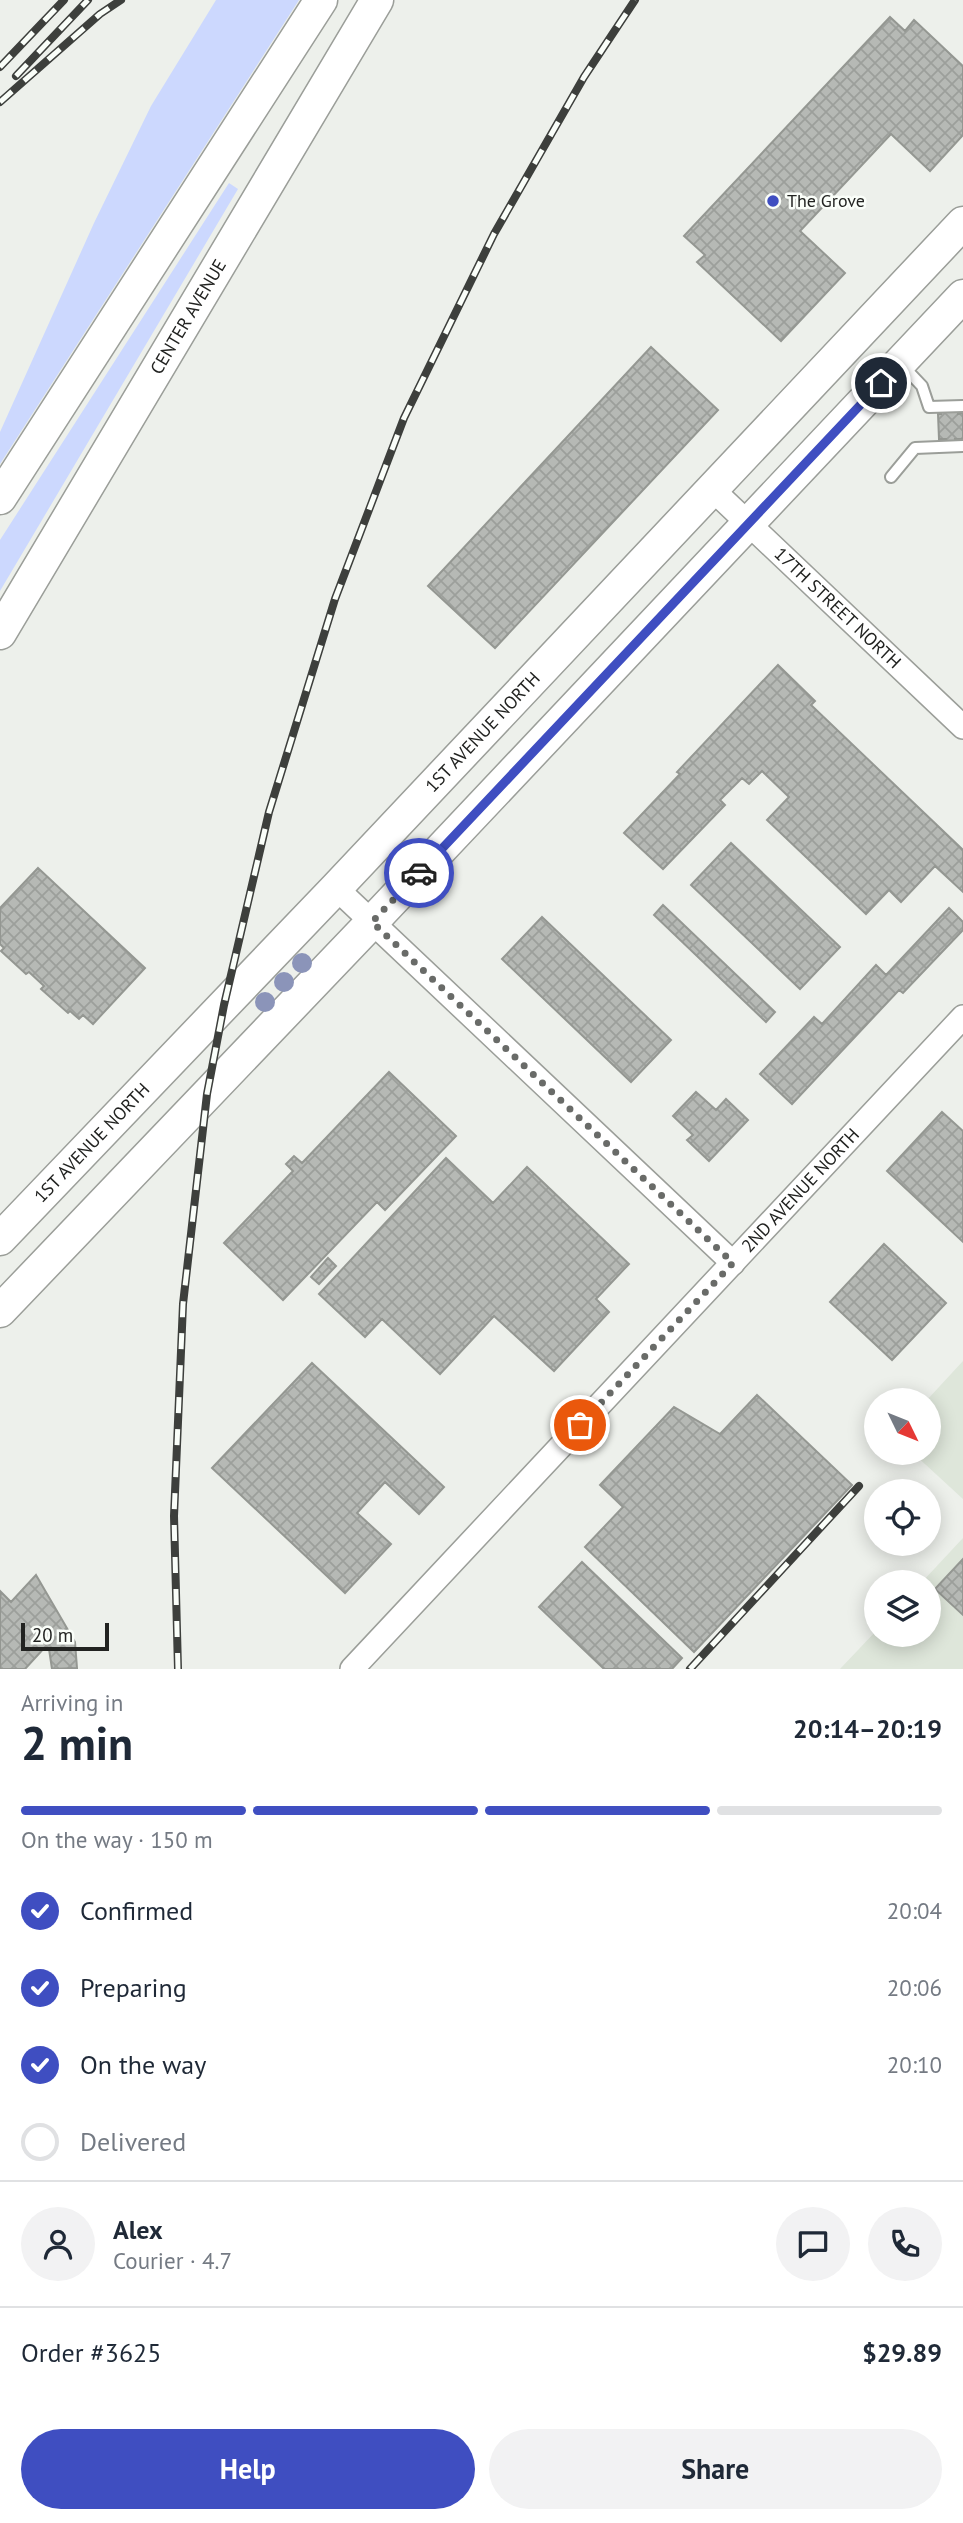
<!DOCTYPE html>
<meta charset="utf-8">
<style>
body{margin:0;font-family:"PT Sans",sans-serif;background:#f2f2f3;color:#1f2937;height:100vh;display:flex;flex-direction:column;font-size:26px;white-space:nowrap}
*{box-sizing:border-box;margin:0}
p{font-size:23px;color:#747a83}
.icon{flex:none;width:38px;height:38px;fill:none;stroke:currentColor;stroke-width:2;stroke-linecap:round;stroke-linejoin:round}
.map{position:relative;height:1669px;overflow:hidden}
.drawer{display:flex;flex-direction:column;background:#fff;flex:1}
.drawer>*{flex:none}
.needle{width:46px;rotate:133deg}
.buttons{position:absolute;left:864px;top:1388px;display:grid;gap:14px}
.buttons a{display:grid;place-items:center;width:77px;height:77px;border-radius:50%;background:#fff;box-shadow:0 4px 18px #0003;font-size:35px}
.scale{position:absolute;left:21px;bottom:18px;width:88px;box-sizing:border-box;padding-left:7px;border:4px solid #222321;border-top:0;font-size:19px;line-height:24px;white-space:nowrap;color:#222321;-webkit-text-stroke:5px #fafef9;paint-order:stroke}
.pin{position:absolute;display:grid;place-items:center;width:60px;height:60px;color:#fff;margin:-30px;border:4px solid #fff;border-radius:50%;box-shadow:0 2px 7px #0007}
.courier{position:absolute;display:grid;place-items:center;width:70px;height:70px;margin:-35px;border:5px solid #3f4ec1;border-radius:50%;background:#fff;color:#222;box-shadow:0 2px 9px #0007}
.overview em{font-style:normal;font-weight:700}
.overview div{display:flex;flex-direction:column-reverse}
.overview{display:flex;align-items:center;justify-content:space-between;height:119px;padding:0 21px}
h1{font-size:46px;font-weight:700;line-height:52px}
.bar{display:grid;grid-template-columns:repeat(4,1fr);gap:10px 7px;align-content:center;height:84px;padding:0 21px}
.bar i{height:9px;border-radius:5px;background:#e0e1e3}
.bar .selected{background:#3f4ec1}
.bar p{grid-column:span 4}
.line{display:flex;align-items:center;gap:18px;padding:0 21px;border-top:2px solid #e0e1e3}
.line div{flex:1}
.round{display:grid;place-items:center;flex:none;width:74px;height:74px;border-radius:37px;background:#f2f2f3}
ol{padding:0 21px;list-style:none}
li{display:flex;align-items:center;gap:21px;height:77px}
li p{margin-inline-start:auto}
li .icon{padding:7px;border-radius:50%;background:#3f4ec1;color:#fff;stroke-width:4}
li:last-child{color:#747a83}
li i{width:38px;height:38px;border:4px solid #e0e1e3;border-radius:50%}
.button{display:flex;gap:14px;margin-top:auto;padding:14px 21px}
.button a{flex:1;height:80px;border-radius:42px;background:#3f4ec1;color:#fff;font-size:28px;font-weight:700;line-height:80px;text-align:center}
.button a+a{background:#f2f2f3;color:#1f2937}
.map>svg:first-child{display:block}
</style>
<div class="map">
<svg width="963" height="1669" viewBox="0 0 963 1669">
<defs>
<pattern id="building-cross-hatch" width="8" height="8" patternUnits="userSpaceOnUse" patternTransform="scale(1.75)"><rect width="8" height="8" fill="#b6b9b5"/><path d="M0 0l8 8M0 8l8-8" fill="none" stroke="#9c9f9b"/></pattern>
</defs>
<rect width="100%" height="100%" fill="#edf0eb"/>
<!-- built -->
<path fill="#dee6da" d="M963,1361V1499L913,1453L929,1452V1400H927Z
M963,1538V1669H840L877,1630V1634H929V1582H922Z"/>
<!-- grass -->
<path fill="#ccd8fe" d="M216,0H299L0,464V432L94,223L151,106Z
M229,183L238,189L0,591V540Z"/>
<!-- building -->
<path fill="url(#building-cross-hatch)" stroke="#949792" stroke-width="2" d="M890,17L905,31L914,20L963,66V135L930,171L891,134L800,231L845,273L781,341L697,262L705,255L684,236Z
M651,347L718,410L495,648L428,586Z
M958,408V414L963,413V439H955L956,447L947,448L946,439H939L938,414H941V409Z
M778,665L815,701L811,705L963,850V892L935,866L901,902L889,890L866,914L767,820L789,797L762,771L749,784L742,778L720,800L725,805L663,869L624,833L680,774L677,772Z
M731,843L840,947L800,989L691,885Z
M38,868L145,968L93,1024L83,1015L79,1019L70,1011L68,1013L41,989L44,986L29,972L26,974L1,951L4,948L0,944V908Z
M663,905L775,1012L766,1022L654,915Z
M949,908L963,922V930L903,993L899,990L792,1104L760,1074L814,1017L822,1024L876,965L886,975Z
M542,917L671,1040L631,1082L502,959Z
M389,1072L456,1136L385,1210L377,1202L283,1300L224,1243L293,1171L286,1164L294,1156L302,1163Z
M696,1092L716,1110L726,1099L748,1120L709,1161L687,1140L693,1135L673,1116Z
M942,1112L963,1131V1242L887,1171Z
M446,1158L493,1203L527,1167L629,1264L596,1299L609,1312L554,1371L494,1316L440,1374L382,1319L365,1337L319,1294Z
M884,1244L946,1303L892,1360L830,1302Z
M328,1258L336,1266L319,1284L311,1277Z
M312,1363L444,1487L419,1514L385,1482L357,1513L391,1544L345,1593L212,1468Z
M757,1395L852,1485L694,1652L585,1547L623,1507L600,1485L674,1407L720,1434Z
M963,1559V1615L935,1589Z
M582,1562L682,1658L672,1669H604L539,1607Z
M36,1575L75,1642L77,1668L52,1669L49,1649L46,1646L25,1669H0V1591L11,1602Z"/>
<g fill="none" stroke-linecap="round" stroke-linejoin="round">
<defs>
<path id="lane" d="M903,366L922,386L929,407L963,406
M891,477L915,448L963,446"/>
<g id="street">
<path id="s1" d="M712,489L963,727"/>
<path d="M336,888L733,1263"/>
<path id="s2" d="M352,1669L963,1017"/>
</g>
<g id="secondary">
<path d="M0,498L321,0"/>
<path id="s3" d="M0,633L377,0"/>
<path id="s4" d="M0,1239L336,888L963,223"/>
<path d="M0,1311L372,922L963,296"/>
</g>
</defs>
<!-- lane casing -->
<use href="#lane" stroke="#9b9e99" stroke-width="14"/>
<!-- street casing -->
<use href="#street" stroke="#9b9e99" stroke-width="26"/>
<!-- secondary casing -->
<use href="#secondary" stroke="#9b9e99" stroke-width="35"/>
<!-- lane -->
<use href="#lane" stroke="#fff" stroke-width="10"/>
<!-- street -->
<use href="#street" stroke="#fff" stroke-width="23"/>
<!-- secondary -->
<use href="#secondary" stroke="#fff" stroke-width="32"/>
<defs>
<path id="rail" d="M0,67L64,0
M16,76L88,0
M0,102L100,14L121,0
M178,1669L174,1516L183,1304L207,1094L224,1005L269,812L335,599L404,418L494,234L584,77L635,0
M690,1669L859,1486"/>
</defs>
<!-- rail casing -->
<use href="#rail" stroke="#3d3f3c" stroke-width="8"/>
<!-- rail -->
<use href="#rail" stroke="#fafef9" stroke-width="5" stroke-dasharray="16" stroke-linecap="butt"/>
</g>
<!-- trees -->
<g fill="#8b94b9">
<circle cx="302" cy="963" r="10"/>
<circle cx="284" cy="982" r="10"/>
<circle cx="265" cy="1002" r="10"/>
</g>
<g fill="none" stroke-linecap="round" stroke-linejoin="round">
<!-- done -->
<path stroke="#696b68" stroke-width="7" stroke-dasharray="0 12.6" d="M419,873L372,922L733,1263L580,1425"/>
<!-- route -->
<path stroke="#3f4ec1" stroke-width="9" d="M419,873L881,383"/>
</g>
<!-- markers -->
<circle fill="#3f4ec1" stroke="#fafef9" stroke-width="2.5" cx="773" cy="201" r="7"/>
<g text-anchor="middle" stroke-width="5" stroke-linejoin="round" paint-order="stroke">
<!-- poi labels -->
<g font-size="18" fill="#222321" stroke="#fafef9" text-anchor="start">
<text x="787" y="207">The Grove</text>
</g>
<!-- street labels -->
<g font-size="18" fill="#222321" stroke="#fafef9">
<text dy="6" stroke="none"><textPath href="#s3" startOffset="368">CENTER AVENUE</textPath></text>
<text dy="6" stroke="none"><textPath href="#s1" startOffset="173">17TH STREET NORTH</textPath></text>
<text dy="6" stroke="none"><textPath href="#s4" startOffset="700">1ST AVENUE NORTH</textPath></text>
<text dy="6" stroke="none"><textPath href="#s4" startOffset="133">1ST AVENUE NORTH</textPath></text>
<text dy="6" stroke="none"><textPath href="#s2" startOffset="656">2ND AVENUE NORTH</textPath></text>
</g>
</g>
</svg>
<div class="buttons">
<a><svg class="needle" viewBox="-14 -14 28 28"><path d="M0-13l5 13h-10z" fill="#e53935"/><path d="M0 13l5-13h-10z" fill="#747a83"/></svg></a>
<a><svg class="icon" aria-label="locate" viewBox="0 0 24 24"><circle cx="12" cy="12" r="6"/><path d="M12 2v4M12 18v4M2 12h4M18 12h4"/></svg></a>
<a><svg class="icon" aria-label="layers" viewBox="0 0 24 24"><path d="M12 4l9 5-9 5-9-5zM3 14l9 5 9-5"/></svg></a>
</div>
<div class="scale">20 m</div>
<div class="pin" style="left:580px;top:1425px;background:#ea580c"><svg class="icon" aria-label="bag" viewBox="0 0 24 24"><path d="M5 8h14l-1 12H6zM9 8a3 3 0 0 1 6 0"/></svg></div>
<div class="pin" style="left:881px;top:383px;background:#1f2937"><svg class="icon" aria-label="home" viewBox="0 0 24 24"><path d="M3 11l9-7 9 7M6 9v11h12V9"/></svg></div>
<div class="courier" style="left:419px;top:873px"><svg class="icon" aria-label="car" viewBox="0 0 24 24"><path d="M5 17H2v-5l4-1 3-4h7l3 4 3 1v5h-3M9 17h6M6 11h13"/><circle cx="7" cy="17" r="2"/><circle cx="17" cy="17" r="2"/></svg></div>
</div>
<section class="drawer">
<div class="overview"><div><h1>2 min</h1><p>Arriving in</p></div><em>20:14–20:19</em></div>
<div class="bar"><i class="selected"></i><i class="selected"></i><i class="selected"></i><i></i><p>On the way · 150 m</p></div>
<ol>
<li><svg class="icon" aria-label="check" viewBox="0 0 24 24"><path d="M5 12l5 5 9-10"/></svg>Confirmed<p>20:04</p></li>
<li><svg class="icon" aria-label="check" viewBox="0 0 24 24"><path d="M5 12l5 5 9-10"/></svg>Preparing<p>20:06</p></li>
<li><svg class="icon" aria-label="check" viewBox="0 0 24 24"><path d="M5 12l5 5 9-10"/></svg>On the way<p>20:10</p></li>
<li><i></i>Delivered</li>
</ol>
<div class="line" style="height:126px"><a class="round"><svg class="icon" aria-label="person" viewBox="0 0 24 24"><circle cx="12" cy="8" r="4"/><path d="M4 21q1-7 8-7t8 7"/></svg></a><div><b>Alex</b><p>Courier · 4.7</p></div><a class="round"><svg class="icon" aria-label="chat" viewBox="0 0 24 24"><path d="M4 5h16v11H9l-5 4z"/></svg></a><a class="round"><svg class="icon" aria-label="phone" viewBox="0 0 24 24"><path d="M5 4h4l2 5-3 2q2 4 5 5l2-3 5 2v4C11 20 4 13 5 4z"/></svg></a></div>
<div class="line" style="height:91px"><div>Order #3625</div><b>$29.89</b></div>
<div class="button"><a>Help</a><a>Share</a></div>
</section>
